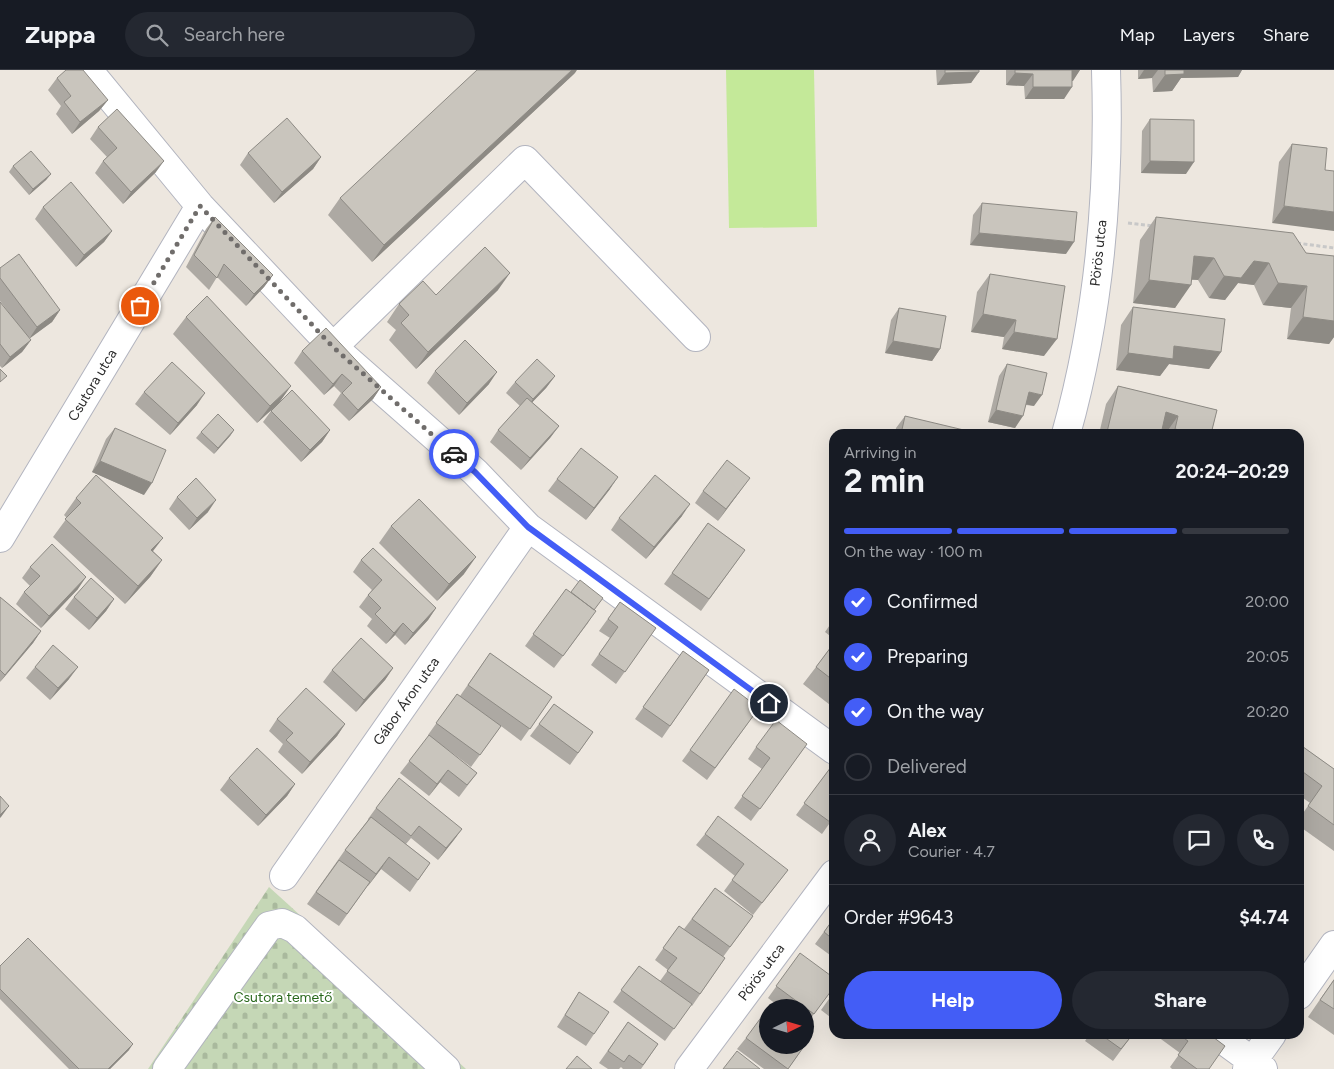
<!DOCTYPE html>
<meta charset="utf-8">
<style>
body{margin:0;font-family:Figtree,sans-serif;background:#242831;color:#f1f3f6;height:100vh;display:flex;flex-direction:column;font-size:19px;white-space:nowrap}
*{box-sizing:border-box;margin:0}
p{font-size:16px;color:#9ea1a6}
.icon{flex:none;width:28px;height:28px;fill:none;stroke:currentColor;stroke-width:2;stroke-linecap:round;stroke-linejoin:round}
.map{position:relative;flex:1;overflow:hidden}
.drawer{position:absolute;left:829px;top:359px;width:475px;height:610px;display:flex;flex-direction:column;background:#171b24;border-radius:15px;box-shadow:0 5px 20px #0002}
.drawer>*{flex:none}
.needle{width:32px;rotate:85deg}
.buttons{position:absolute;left:759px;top:929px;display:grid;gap:10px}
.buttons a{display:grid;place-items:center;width:55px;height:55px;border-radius:50%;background:#171b24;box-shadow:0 5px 20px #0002;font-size:25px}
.pin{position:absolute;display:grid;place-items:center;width:42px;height:42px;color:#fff;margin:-21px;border:2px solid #fff;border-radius:50%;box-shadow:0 1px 5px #0007}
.courier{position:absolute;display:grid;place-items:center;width:50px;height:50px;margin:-25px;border:4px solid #435df6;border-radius:50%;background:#fff;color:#222;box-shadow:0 1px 6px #0007}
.summary em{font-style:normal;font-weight:700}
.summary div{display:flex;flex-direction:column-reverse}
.summary{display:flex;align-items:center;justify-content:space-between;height:85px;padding:0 15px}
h1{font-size:32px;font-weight:700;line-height:38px}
.bar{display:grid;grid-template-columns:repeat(4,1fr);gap:8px 5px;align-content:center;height:60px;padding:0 15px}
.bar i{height:6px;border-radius:4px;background:#363941}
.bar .on{background:#435df6}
.bar p{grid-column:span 4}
.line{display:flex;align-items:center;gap:12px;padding:0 15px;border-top:1px solid #363941}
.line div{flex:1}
.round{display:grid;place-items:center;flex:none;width:52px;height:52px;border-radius:26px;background:#242831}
ol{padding:0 15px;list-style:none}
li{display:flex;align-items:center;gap:15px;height:55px}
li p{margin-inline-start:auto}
li .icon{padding:5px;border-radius:50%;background:#435df6;color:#fff;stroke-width:4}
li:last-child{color:#9ea1a6}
li i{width:28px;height:28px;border:2px solid #363941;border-radius:50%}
.primary-button{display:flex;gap:10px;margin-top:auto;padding:10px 15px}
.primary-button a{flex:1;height:58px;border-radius:30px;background:#435df6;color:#fff;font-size:20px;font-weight:700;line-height:58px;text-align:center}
.primary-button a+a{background:#242831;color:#f1f3f6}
header{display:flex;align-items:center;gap:30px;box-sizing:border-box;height:70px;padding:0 25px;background:#171b24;border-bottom:1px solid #363941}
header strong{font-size:24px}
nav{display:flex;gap:28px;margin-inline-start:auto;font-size:18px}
.search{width:350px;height:45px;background:#242831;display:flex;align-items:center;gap:12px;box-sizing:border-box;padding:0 18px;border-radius:28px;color:#9ea1a6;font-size:19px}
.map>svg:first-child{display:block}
</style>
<header>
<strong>Zuppa</strong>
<div class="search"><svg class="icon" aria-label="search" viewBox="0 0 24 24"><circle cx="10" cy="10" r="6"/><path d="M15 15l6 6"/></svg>Search here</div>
<nav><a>Map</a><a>Layers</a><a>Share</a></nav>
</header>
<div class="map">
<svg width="1334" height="999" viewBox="0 0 1334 999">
<defs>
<pattern id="cemetery-stones" width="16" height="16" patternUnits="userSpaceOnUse" patternTransform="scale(1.25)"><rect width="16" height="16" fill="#c5d7b6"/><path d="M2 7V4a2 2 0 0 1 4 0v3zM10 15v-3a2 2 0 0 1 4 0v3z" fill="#a9b99d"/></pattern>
</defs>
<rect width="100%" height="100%" fill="#ede7df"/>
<!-- cemetery -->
<path fill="url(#cemetery-stones)" d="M269,817L290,836L466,999H148Z"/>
<!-- pitch -->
<path fill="#c4e999" d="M726,0H814L817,157L729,158Z"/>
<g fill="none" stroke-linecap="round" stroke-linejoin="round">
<defs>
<path id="minor" d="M88,0L200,136L333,277L475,402L528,457L834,680
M333,277L525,90L696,267
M1066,364C1099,246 1110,122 1106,0
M0,468L200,136
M284,806L528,457
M1299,925L1334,875
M1215,964L1263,999
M167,999L269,856L282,853L295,859L446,999
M689,999L834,804
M1247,999L1272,964"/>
</defs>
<!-- minor casing -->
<use href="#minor" stroke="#b2b4bf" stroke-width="30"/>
<!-- path -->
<path stroke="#c8c8c8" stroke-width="3" stroke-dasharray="4 2.5" stroke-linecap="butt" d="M1128,153L1154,156
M1297,173L1334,178"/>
<!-- minor -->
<use href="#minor" stroke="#fff" stroke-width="28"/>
</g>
<!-- wall -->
<path fill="#ada9a3" d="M936,0H979L971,13L937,15Z
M1006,0H1080L1072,11L1064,29H1025L1024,16L1006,15Z
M1138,0H1242L1238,7L1181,8L1172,21L1153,22L1152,8L1138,9Z
M575,3L372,192L328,145L340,128Z
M57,8L108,30L99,41L72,64L56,44L61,36L48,20Z
M1150,49L1186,104L1141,103L1142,61Z
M98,57L156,102L123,134L95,103L103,91L107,87L90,69Z
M1292,74L1327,78L1272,153L1279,92Z
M248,83L321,87L313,99L274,133L240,95Z
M13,96L51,104L46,110L29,125L9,102Z
M982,133L1066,184L970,175L973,145Z
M43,137L112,161L104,172L76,197L35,149Z
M215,147L273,205L264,217L246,236L217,207L209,220L186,197L206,159Z
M1156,147L1306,183L1334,186V267L1329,274L1287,269L1291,238L1263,235L1254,215L1238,213L1225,230L1209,228L1198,210H1192L1175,238L1133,233L1140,170Z
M0,198L60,240L52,252L29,268L31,270L22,282L2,298L0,296V232L13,248L0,231Z
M990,204L1044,286L1002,279L1004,267L971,262L977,222Z
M498,220L416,299L389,270L396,260L387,252L399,234L436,225Z
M1133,237L1221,282L1209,299L1169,294L1160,306L1116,300L1121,255Z
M899,238L940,279L932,291L885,283L891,250Z
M186,247L279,333L330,360L322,372L301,392L263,352L271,341L278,334L257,353L173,264Z
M302,281L381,317L373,329L349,351L333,335L341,323L334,316L324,325L294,293Z
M1007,294L1034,336L1026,335L1015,358L988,352L999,306Z
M435,301L489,314L459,345L427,313Z
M555,306L546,318L532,332L559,356L550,368L521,400L490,372L498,360L520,336L506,323L515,312Z
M1118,316L1217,340L1211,364H1166V363L1161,362V364H1099L1106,334Z
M144,322L197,335L170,365L135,334Z
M905,346L967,364H895L896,358Z
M115,358L144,425L92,402L106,369Z
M234,360L230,366L214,384L196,368L201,362Z
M557,409L610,419L586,450L548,421Z
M741,420L718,451L695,433L703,421Z
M177,427L208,442L189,460L169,439Z
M76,428L153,481L162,490L150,507L125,534L53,467L67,448L64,445Z
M682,446L646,489L611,460L619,448Z
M708,453L745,480L701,541L664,514Z
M391,456L464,504L437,531L379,473Z
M361,490L436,538L428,550L405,575L395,565L386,574L367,556L372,549L359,537L368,525L372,520L353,502Z
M30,497L78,519L41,558L16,534L24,522L30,516L22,508Z
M566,519L595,540L588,553L554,598L525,576Z
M0,527L41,561L33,573L0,612Z
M74,527L114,529L106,541L89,560L65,539Z
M620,532L656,558L616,614L591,595L610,568L599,561Z
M834,549V569L825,562Z
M834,573V638L803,614L816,597Z
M683,581L709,600L662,668L635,649Z
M490,583L552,627L521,671L501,656L471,697L443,676L477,703L459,727L440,712L429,726L400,703L429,666L428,665L457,624L460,626Z
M35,597L69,609L50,630L26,608Z
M393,598L385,610L356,642L323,612L332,600Z
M554,634L593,662L570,695L530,666Z
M759,638L707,710L682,691L690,680Z
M277,649L345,654L337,666L302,704L278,682L283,674L269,661Z
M807,674L751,751L734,738L762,699L748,689L756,677Z
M1299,674L1334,699V781L1299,756V749L1310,733L1299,725Z
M834,693V747L822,764L796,745Z
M229,708L295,714L287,726L258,756L220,720Z
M376,738L462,759L438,790L411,768L406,774L430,793L410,822L381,799L368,816V815L339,856L307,834L345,780L368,750V749Z
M705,764L788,800L753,845L724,821L735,806L696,775Z
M715,818L753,846L723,887L725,888L692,936L691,935L665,971L613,932L639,896L660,911L668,900L655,890L679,856L684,859Z
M834,848V888L815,874Z
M800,883L834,917L805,956V938H781L768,928Z
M0,896L129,980L110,999H69L0,929Z
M1334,909V965L1308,947Z
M579,922L594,964L586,976L557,957Z
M834,922V950L821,940Z
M628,952L658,974L641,999H623L621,997L619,999H608L599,993Z
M1090,964H1133L1113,991L1085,971Z
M1154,964H1209V999H1172L1170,997L1180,983Z
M812,965L788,999H764L737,979L746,968Z"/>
<!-- shaded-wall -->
<path fill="#8d8a84" d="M572,0H577L575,3L372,192L384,175Z
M1071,0H1080L1073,11H1064Z
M1144,0H1158L1152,8L1138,9Z
M1177,0H1242L1238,7L1181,8L1172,21L1153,22L1165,5Z
M979,2L971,13L937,15L945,3Z
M1015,3L1033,4L1024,16L1006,15Z
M1033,17H1072L1064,29H1025Z
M108,30L99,41L72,64L80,52Z
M321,87L313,99L274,133L282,122Z
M164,91L156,102L123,134L131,122Z
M1150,91L1194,92L1186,104L1141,103Z
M51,104L46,110L29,125L33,119Z
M1284,136L1334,142V161L1272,153Z
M112,161L104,172L76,197L84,185Z
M979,163L1074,172L1066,184L970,175Z
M1194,186L1214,188L1198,210L1178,208Z
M1254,191L1269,193L1254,215L1238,213L1225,230L1209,228L1224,206Z
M510,203L498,220L416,299L428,282Z
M273,205L264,217L246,236L254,224Z
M1149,210L1191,215L1175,238L1133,233Z
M1278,213L1307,216L1291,238L1263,235Z
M60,240L52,252L29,269L37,257Z
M983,244L1016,250L1004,267L971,262Z
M1303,247L1334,251V267L1329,274L1287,269Z
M1014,262L1057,269L1044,286L1002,279Z
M31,270L22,282L2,298L10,287Z
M893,271L940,279L932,291L885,283Z
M1174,276L1221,282L1209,299L1169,294L1160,306L1116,300L1128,283Z
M497,302L489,314L459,345L467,333Z
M342,304L334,316L324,325L333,314Z
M555,306L546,318L524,341L533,329Z
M291,316L279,333L257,353L270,336Z
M381,317L373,329L349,351L358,340Z
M1029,322L1042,325L1034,336L1020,333Z
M205,323L197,335L170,365L178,353Z
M996,340L1023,346L1015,358L988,352Z
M1166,342L1178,346L1166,363L1153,360Z
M559,356L550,368L521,400L530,388Z
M1175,359L1196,364H1172Z
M234,360L230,366L214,384L218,378Z
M330,360L322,372L301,392L310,380Z
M100,391L152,413L144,425L92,402Z
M618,407L610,419L586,450L594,438Z
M750,408L741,420L718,451L726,439Z
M216,430L208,442L189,460L197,448Z
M690,434L682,446L646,489L654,477Z
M163,468L150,485L151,480Z
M476,487L464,504L437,531L449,514Z
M162,490L150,507L125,534L138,516Z
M86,507L78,519L41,558L49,546Z
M114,529L106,541L89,560L97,548Z
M436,538L428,550L405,575L413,563Z
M403,553L395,565L386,574L394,563Z
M41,561L33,573L0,612L5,605Z
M78,597L69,609L50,630L58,618Z
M393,598L385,610L356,642L364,630Z
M345,654L337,666L302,704L310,692Z
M448,700L440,712L429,726L437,714Z
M295,714L287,726L258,756L266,745Z
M9,736L1,747L0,748V745Z
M462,759L454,770L438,790L446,778Z
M389,787L381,799L368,816L376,804Z
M133,974L129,980L110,999H108Z"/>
<!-- building -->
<path fill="#c9c5bd" stroke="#8d8a84" d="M66,0H83L108,30L80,52L64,32L71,26L57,8Z
M477,0H572L384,175L340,128Z
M945,0H979V2L945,3Z
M1015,0H1072V17H1033V4L1015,3Z
M1165,0H1184V4L1165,5Z
M117,39L164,91L131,122L103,91L117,78L98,57Z
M287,48L321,87L282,122L248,83Z
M1150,49L1194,50V92L1150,91Z
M1292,74L1327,78L1325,100L1334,101V142L1284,136Z
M31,81L51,104L33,119L13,96Z
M71,112L112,161L84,185L43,137Z
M982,133L1077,142L1074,172L979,163Z
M215,147L273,205L254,224L224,194L217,208L194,185Z
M1156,147L1293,163L1306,183L1334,186V251L1303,247L1307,216L1278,213L1269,193L1254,191L1241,208L1224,206L1214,188L1194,186L1191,215L1149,210Z
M485,177L510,203L428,282L401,253L409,245L399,234L423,211L436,225Z
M19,184L60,240L37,257L0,208V198Z
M990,204L1065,216L1057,269L1014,262L1016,250L983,244Z
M207,226L291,316L270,336L186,247Z
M0,232L31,270L10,287L0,274Z
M1133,237L1225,249L1221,282L1174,276L1173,289L1128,283Z
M899,238L946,246L940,279L893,271Z
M326,258L381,317L358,340L342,323L352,313L342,304L333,314L302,281Z
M465,270L497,302L467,333L435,301Z
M537,289L555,306L533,329L515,312Z
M172,292L205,323L178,353L144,322Z
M1007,294L1047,303L1042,325L1029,322L1023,346L996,340Z
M0,299L7,306L0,312Z
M1118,316L1217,340L1211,364H1196L1175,359L1178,346L1166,342L1161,364H1113L1107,362Z
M292,320L330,360L310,380L271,341Z
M527,328L559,356L530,388L498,360Z
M218,344L234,360L218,378L201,362Z
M905,346L968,361L967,364H901Z
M115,358L166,380L152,413L100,391Z
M581,378L618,407L594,438L557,409Z
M727,390L750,408L726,439L703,421Z
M96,405L163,468L151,480L162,490L138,516L65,449L81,433L76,428Z
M655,405L690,434L654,477L619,448Z
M196,408L216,430L197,448L177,427Z
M419,429L476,487L449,514L391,456Z
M708,453L745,480L709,529L672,503Z
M52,474L86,507L49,546L24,522L40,506L30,497Z
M373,478L436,538L413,563L403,553L394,563L375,544L381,538L368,525L382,510L361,490Z
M91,508L114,529L97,548L74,527Z
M580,510L603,528L594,540L571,522Z
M566,519L596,541L563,586L533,564Z
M0,527L41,561L5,605L0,600Z
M620,532L656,558L625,602L599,584L618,557L608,549Z
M361,568L393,598L364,630L332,600Z
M834,573V611L816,597Z
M53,575L78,597L58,618L35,597Z
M683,581L709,600L670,656L643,637Z
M490,583L552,627L530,659L468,615Z
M306,618L345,654L310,692L286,670L293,663L277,649Z
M734,619L759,638L715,698L690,680Z
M457,624L501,656L480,685L436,653Z
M554,634L593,662L578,683L539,654Z
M776,650L807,674L760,739L742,726L770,688L756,677Z
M429,665L477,703L467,715L448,700L437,714L409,691Z
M1299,674L1334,699V755L1308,736L1322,716L1299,699Z
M257,678L295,714L266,745L229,708Z
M834,693V747L830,752L804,733Z
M399,708L462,759L446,778L419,756L411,766L376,738Z
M0,726L9,736L0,745Z
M718,746L788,800L762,833L732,810L744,794L705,764Z
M371,747L430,793L418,810L389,787L376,804L345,780Z
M339,790L370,812L347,844L316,822Z
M715,818L753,846L730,877L692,849Z
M834,848V870L824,862Z
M679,856L725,888L700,924L667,901L677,888L663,878Z
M28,868L133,974L108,999H79L0,919V896Z
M800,883L834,908V917L814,944L776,916Z
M639,896L692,934L674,959L621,920Z
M1334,910V939L1320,930Z
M579,922L609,942L594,964L565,945Z
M834,922V932L829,928Z
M770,934L775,938H768Z
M768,938V975H805V959L812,965L788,999L746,968Z
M628,952L658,974L643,995L629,985L624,992L608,981Z
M1100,964H1133L1121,979Z
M1178,964H1209L1225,976L1209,999H1197L1178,985L1188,971Z
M737,981L760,999H723Z
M577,986L592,999H566Z"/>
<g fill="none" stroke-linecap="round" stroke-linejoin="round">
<!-- done -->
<path stroke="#706d6b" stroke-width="5" stroke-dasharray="0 9" d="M140,236L200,136L333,277L454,384"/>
<!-- route -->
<path stroke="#435df6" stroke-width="6" d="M454,384L475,402L528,457L769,633"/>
</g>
<g text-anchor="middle" stroke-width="4" stroke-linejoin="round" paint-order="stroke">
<!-- street labels -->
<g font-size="14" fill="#2c2c2c" stroke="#fff">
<text transform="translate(1098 183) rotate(-84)" y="5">Pörös utca</text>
<text transform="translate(92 315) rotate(-59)" y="5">Csutora utca</text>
<text transform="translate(406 631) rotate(-55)" y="5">Gábor Áron utca</text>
<text transform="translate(761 902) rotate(-53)" y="5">Pörös utca</text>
</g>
<!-- park labels -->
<g font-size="14" fill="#29681c" stroke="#fff">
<text x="283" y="932">Csutora temető</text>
</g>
</g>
</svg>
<div class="buttons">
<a><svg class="needle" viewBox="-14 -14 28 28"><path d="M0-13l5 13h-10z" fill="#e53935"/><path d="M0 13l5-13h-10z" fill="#9ea1a6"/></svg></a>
</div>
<div class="pin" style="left:140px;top:236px;background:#ea580c"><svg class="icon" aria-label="bag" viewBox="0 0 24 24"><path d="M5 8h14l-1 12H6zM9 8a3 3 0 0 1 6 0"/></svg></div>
<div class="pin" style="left:769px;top:633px;background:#1f2937"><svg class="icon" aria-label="home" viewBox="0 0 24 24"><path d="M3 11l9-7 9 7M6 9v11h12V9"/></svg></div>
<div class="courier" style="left:454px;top:384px"><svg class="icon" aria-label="car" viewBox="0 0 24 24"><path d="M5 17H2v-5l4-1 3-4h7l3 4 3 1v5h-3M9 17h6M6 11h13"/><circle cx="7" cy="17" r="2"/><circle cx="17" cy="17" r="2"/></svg></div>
<section class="drawer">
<div class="summary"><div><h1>2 min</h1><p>Arriving in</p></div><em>20:24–20:29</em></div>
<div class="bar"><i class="on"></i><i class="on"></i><i class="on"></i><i></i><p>On the way · 100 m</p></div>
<ol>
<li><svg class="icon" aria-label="check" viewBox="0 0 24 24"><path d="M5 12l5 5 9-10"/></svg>Confirmed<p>20:00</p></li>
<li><svg class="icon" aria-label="check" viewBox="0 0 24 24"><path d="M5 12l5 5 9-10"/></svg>Preparing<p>20:05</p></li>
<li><svg class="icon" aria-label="check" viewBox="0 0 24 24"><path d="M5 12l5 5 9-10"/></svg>On the way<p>20:20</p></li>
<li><i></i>Delivered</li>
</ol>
<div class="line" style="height:90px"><a class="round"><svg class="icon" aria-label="person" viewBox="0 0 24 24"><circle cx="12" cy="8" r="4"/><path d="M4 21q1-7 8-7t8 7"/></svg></a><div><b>Alex</b><p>Courier · 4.7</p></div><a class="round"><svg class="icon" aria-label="chat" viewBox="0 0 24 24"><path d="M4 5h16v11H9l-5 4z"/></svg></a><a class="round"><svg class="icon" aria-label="phone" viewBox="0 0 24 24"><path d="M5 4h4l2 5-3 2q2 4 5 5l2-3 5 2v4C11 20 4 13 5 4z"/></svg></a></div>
<div class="line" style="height:65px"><div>Order #9643</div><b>$4.74</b></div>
<div class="primary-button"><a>Help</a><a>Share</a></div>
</section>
</div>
